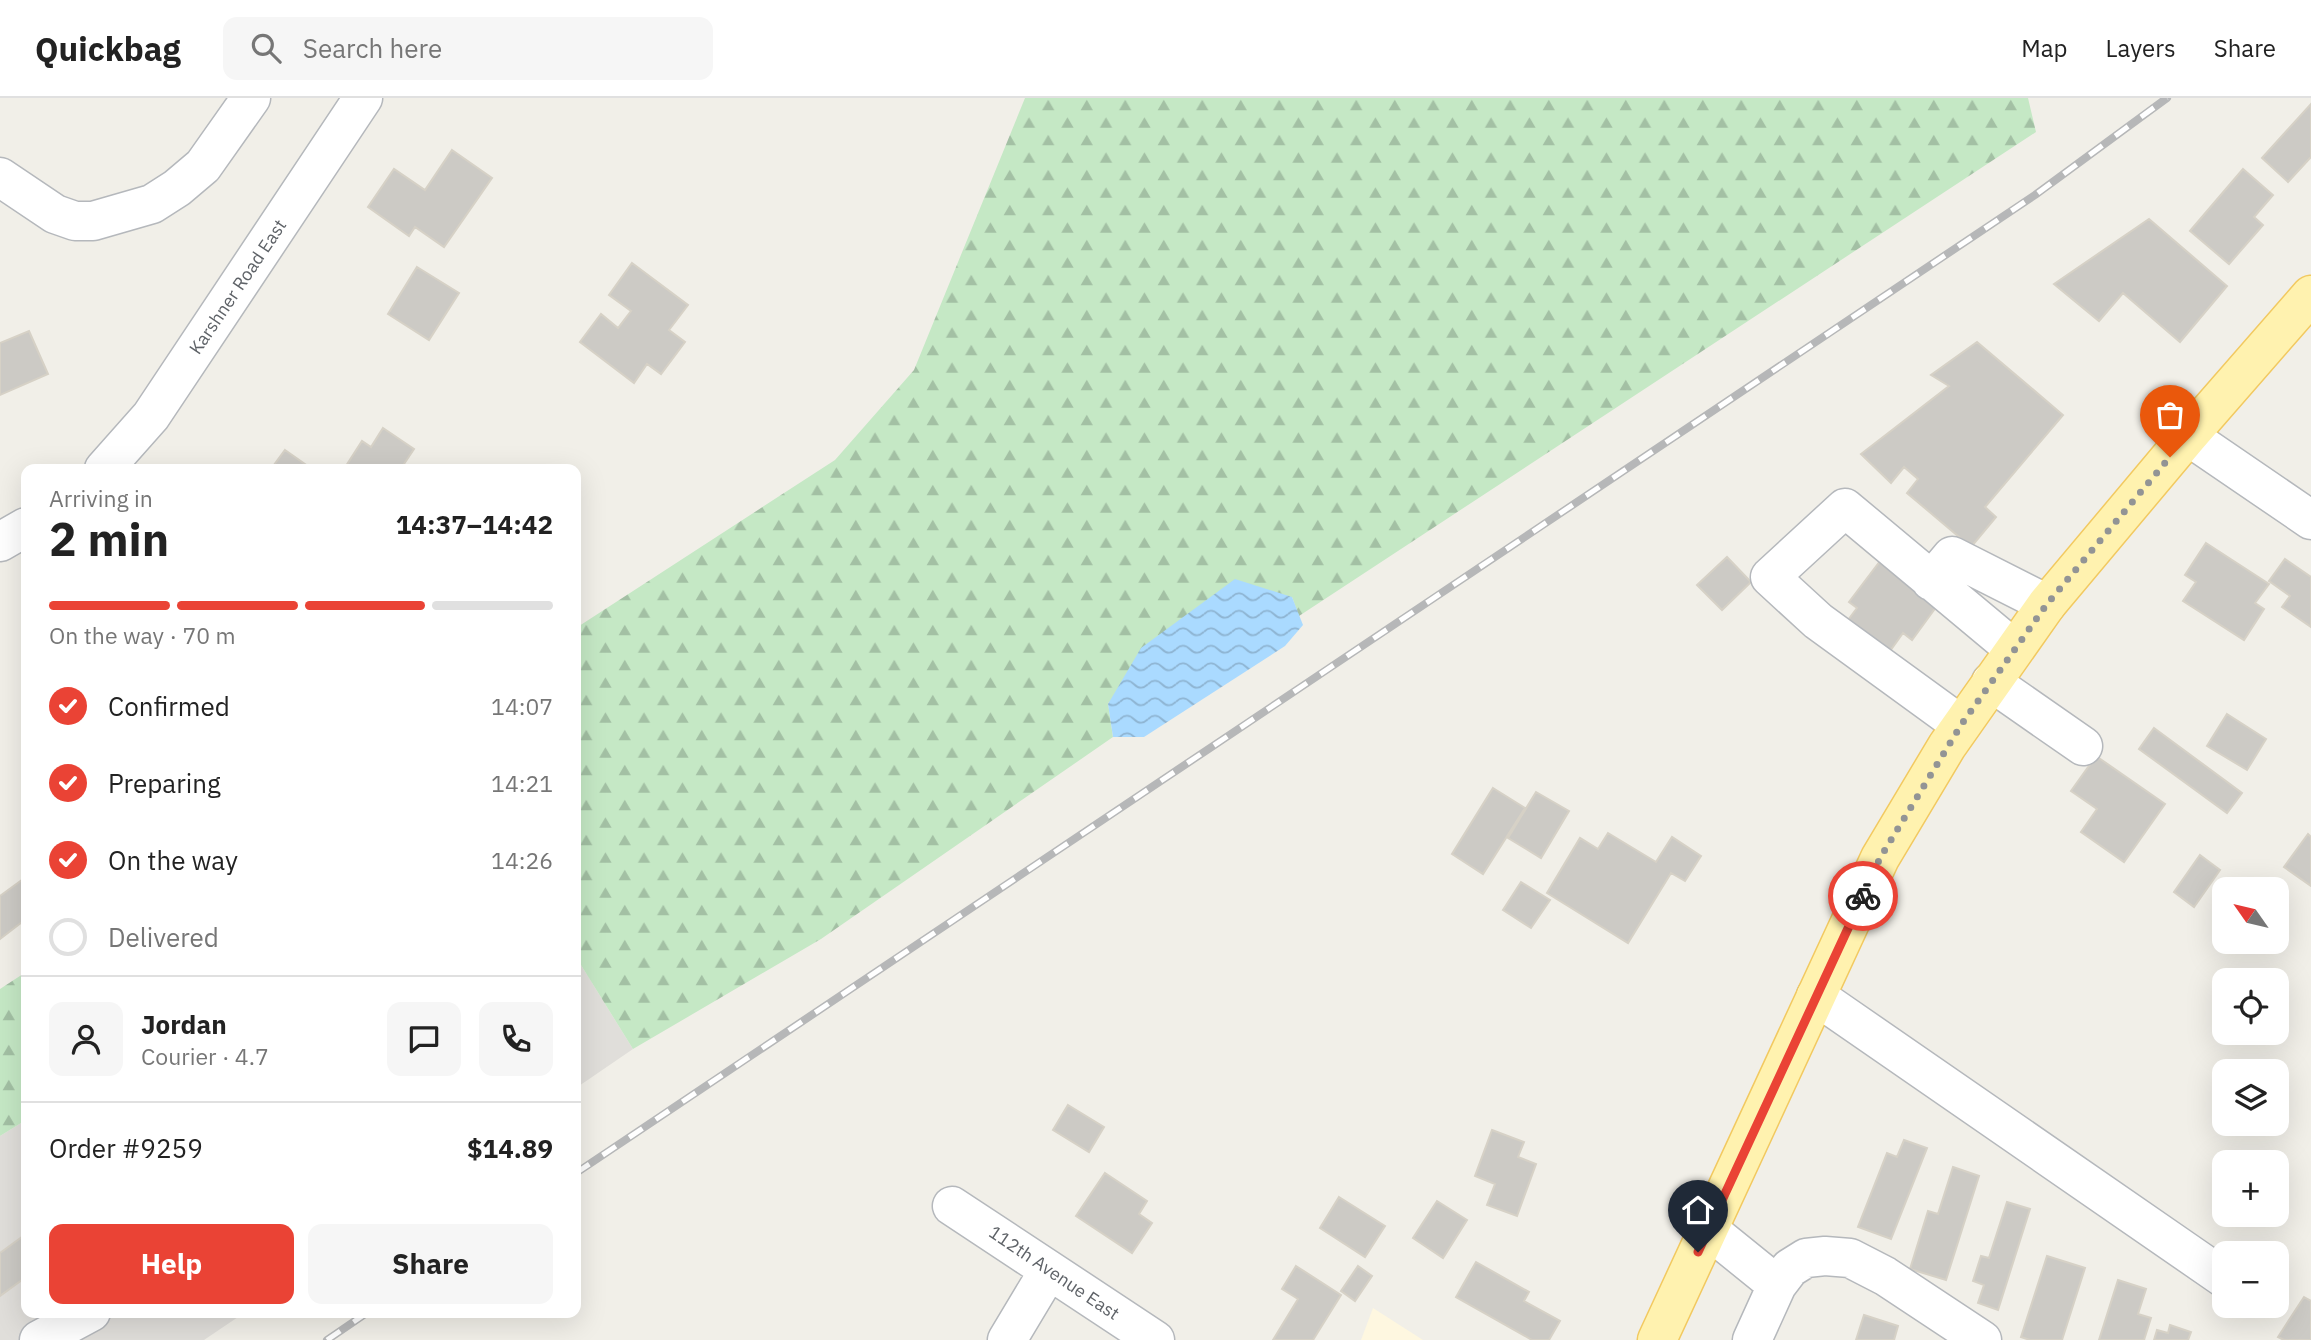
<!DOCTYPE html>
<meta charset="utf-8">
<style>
body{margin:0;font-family:"IBM Plex Sans",sans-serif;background:#f6f6f6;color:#222;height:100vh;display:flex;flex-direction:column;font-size:26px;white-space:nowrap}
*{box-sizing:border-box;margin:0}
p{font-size:23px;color:#767676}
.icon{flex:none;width:38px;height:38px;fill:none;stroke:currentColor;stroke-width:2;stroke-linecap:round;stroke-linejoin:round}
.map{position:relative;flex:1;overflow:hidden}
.panel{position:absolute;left:21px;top:366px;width:560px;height:854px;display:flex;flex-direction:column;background:#fff;border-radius:14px;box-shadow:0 7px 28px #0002}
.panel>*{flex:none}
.needle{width:46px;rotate:304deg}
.tools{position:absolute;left:2212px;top:779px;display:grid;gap:14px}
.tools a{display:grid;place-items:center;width:77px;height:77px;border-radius:14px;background:#fff;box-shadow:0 7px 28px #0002;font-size:35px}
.pin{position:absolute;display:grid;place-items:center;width:60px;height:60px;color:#fff;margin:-72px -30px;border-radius:50% 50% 50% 0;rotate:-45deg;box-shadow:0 0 7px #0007}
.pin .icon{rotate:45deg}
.courier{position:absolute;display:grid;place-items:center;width:70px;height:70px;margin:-35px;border:5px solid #ea4335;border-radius:50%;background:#fff;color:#222;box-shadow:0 2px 9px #0007}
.headline em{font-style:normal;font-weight:700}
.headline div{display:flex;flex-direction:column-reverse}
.headline{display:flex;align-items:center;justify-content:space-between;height:119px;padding:0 28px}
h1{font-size:46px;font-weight:700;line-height:52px}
.bar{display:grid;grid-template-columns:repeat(4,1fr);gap:10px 7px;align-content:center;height:84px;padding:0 28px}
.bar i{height:9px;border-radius:5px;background:#e0e0e0}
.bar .selected{background:#ea4335}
.bar p{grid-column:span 4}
.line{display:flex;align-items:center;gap:18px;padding:0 28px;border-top:2px solid #e0e0e0}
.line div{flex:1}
.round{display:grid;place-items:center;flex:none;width:74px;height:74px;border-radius:14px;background:#f6f6f6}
ol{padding:0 28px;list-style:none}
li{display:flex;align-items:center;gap:21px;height:77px}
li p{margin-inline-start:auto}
li .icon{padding:7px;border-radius:50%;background:#ea4335;color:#fff;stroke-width:4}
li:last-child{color:#767676}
li i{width:38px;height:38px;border:4px solid #e0e0e0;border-radius:50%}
.action{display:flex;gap:14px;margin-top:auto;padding:14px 28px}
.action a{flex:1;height:80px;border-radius:14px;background:#ea4335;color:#fff;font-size:28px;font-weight:700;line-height:80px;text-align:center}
.action a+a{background:#f6f6f6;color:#222}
header{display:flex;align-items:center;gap:42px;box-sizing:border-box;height:98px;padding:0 35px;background:#fff;border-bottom:2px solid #e0e0e0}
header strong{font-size:33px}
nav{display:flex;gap:38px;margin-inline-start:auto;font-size:24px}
.search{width:490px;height:63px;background:#f6f6f6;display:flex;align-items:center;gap:18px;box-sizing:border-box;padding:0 24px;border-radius:14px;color:#767676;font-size:26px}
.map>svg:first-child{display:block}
</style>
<header>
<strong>Quickbag</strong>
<div class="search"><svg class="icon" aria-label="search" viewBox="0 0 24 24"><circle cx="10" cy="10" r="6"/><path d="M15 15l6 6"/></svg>Search here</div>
<nav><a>Map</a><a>Layers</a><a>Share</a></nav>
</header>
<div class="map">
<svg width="2311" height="1242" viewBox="0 0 2311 1242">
<defs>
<pattern id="forest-firs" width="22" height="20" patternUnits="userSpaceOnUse" patternTransform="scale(1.75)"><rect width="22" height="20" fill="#c5e8c5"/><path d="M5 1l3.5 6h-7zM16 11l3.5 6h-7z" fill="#a3c0a4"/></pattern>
<pattern id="water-waves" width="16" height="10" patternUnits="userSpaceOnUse" patternTransform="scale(1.75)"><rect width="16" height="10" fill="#aadaff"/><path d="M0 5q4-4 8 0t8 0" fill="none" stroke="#8eb4d2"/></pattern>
</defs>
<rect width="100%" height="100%" fill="#f1efe8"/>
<!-- commercial -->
<path fill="#fef7e0" d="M1373,1210L1423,1242H1361Z"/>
<!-- industrial -->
<path fill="#e0deda" d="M576,859L633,951L576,990Z
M26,1022V1214L244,1215L204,1242H0V1038Z"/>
<!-- forest -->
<path fill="url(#forest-firs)" d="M1025,0H2028L2036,34L1299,518L1292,499L1108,605L1113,639L821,841L633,951L576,859V530L835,362L914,272Z
M26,874V1022L0,1038V891Z"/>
<!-- water -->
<path fill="url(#water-waves)" d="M1235,481L1292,499L1303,527L1285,548L1144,639H1113L1108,606L1141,550Z"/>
<!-- building -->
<path fill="#cccac5" stroke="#d6d1c6" stroke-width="2" d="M2311,6V59L2288,84L2262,60Z
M452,52L492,80L444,149L415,129L409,138L368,109L394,71L425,92Z
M2243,71L2273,97L2254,119L2263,127L2229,166L2190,133Z
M2149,121L2227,188L2180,244L2123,195L2099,223L2054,186Z
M632,165L688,207L669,232L685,244L661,276L647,266L634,285L580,244L601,216L618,230L631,213L609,197Z
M417,169L459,195L429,242L388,216Z
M29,233L48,276L0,297V245Z
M1977,244L2063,317L1985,409L1996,419L1971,449L1907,395L1918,381L1904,369L1891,385L1861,356L1949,288L1931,277Z
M383,330L414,351L402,369L405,371H344L362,343L371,349Z
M285,352L312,371H271Z
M2206,445L2269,486L2255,505L2264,511L2244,542L2183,503L2196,484L2185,477Z
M1884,458L1942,501L1912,542L1903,535L1890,553L1848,522L1857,510L1849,504Z
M1727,459L1751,484L1722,512L1697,487Z
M2285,461L2311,479V529L2282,509L2290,498L2269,483Z
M2227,616L2266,641L2247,672L2207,648Z
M2154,630L2242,695L2227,715L2139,651Z
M2096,658L2165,706L2124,764L2081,734L2097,711L2071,693Z
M1493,690L1525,710L1483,776L1452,756Z
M1536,694L1569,713L1541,760L1508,740Z
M1608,735L1656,764L1672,739L1701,758L1685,783L1671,775L1628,845L1547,795L1580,740L1598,751Z
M2308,736L2311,739V788L2284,769Z
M2200,757L2220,772L2194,809L2174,794Z
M26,779V821L0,841V798Z
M1521,784L1550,802L1531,830L1503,812Z
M1068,1007L1104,1029L1089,1054L1053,1032Z
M1492,1032L1524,1044L1518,1059L1536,1066L1517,1118L1487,1107L1495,1086L1475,1078Z
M1904,1042L1927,1050L1891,1141L1858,1129L1887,1055L1897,1059Z
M1953,1069L1979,1078L1946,1182L1910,1171L1928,1113L1938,1116Z
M1105,1075L1147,1103L1139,1116L1152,1125L1132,1155L1076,1118Z
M1339,1099L1385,1128L1365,1159L1320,1130Z
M1437,1103L1467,1122L1443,1160L1413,1140Z
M2007,1104L2030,1111L1998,1212L1978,1205L1984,1187L1973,1183L1981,1158L1989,1160Z
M26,1136V1179L0,1198V1155Z
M2047,1158L2085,1170L2062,1242H2030L2021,1239Z
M1476,1164L1529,1194L1524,1203L1560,1223L1549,1242H1532L1456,1199Z
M1296,1168L1341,1197L1313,1242H1273L1298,1201L1282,1191Z
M1358,1168L1372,1178L1355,1203L1341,1193Z
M2118,1182L2146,1191L2138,1216L2151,1220L2144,1242H2099Z
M2304,1199L2311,1203V1242H2284L2278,1239Z
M1864,1217L1898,1228L1894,1242H1856Z
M2170,1227L2191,1234L2188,1242H2154L2157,1232L2168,1235Z"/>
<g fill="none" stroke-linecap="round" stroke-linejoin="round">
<defs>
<path id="minor" d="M0,79L55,116L75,123H93L152,106L177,90L203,68L251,0
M2188,338L2311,422
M104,371L151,318L363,0
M0,444L26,429
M1931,483L1952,458L2047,506
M1991,584L2083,648
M1961,627L1818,523L1770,479L1845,410L2014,551
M1816,898L2224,1180
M952,1108L1155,1242
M1709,1132L1777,1187L1790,1170L1806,1160L1825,1158L1850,1160L1885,1178L1982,1242
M39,1242L91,1214
M1007,1242L1049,1172
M1752,1242L1777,1187"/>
<path id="major" d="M1657,1242L1880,760L1947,648L2047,506L2188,338L2311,197"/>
</defs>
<!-- minor casing -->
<use href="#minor" stroke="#b5b8bc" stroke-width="41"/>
<!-- major casing -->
<use href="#major" stroke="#f2c960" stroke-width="41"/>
<!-- minor -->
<use href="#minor" stroke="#fff" stroke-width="38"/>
<!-- major -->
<use href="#major" stroke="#fff2af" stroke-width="38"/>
<defs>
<path id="rail" d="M576,1075L2035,97L2167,0
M327,1242L368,1214"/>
</defs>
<!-- rail casing -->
<use href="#rail" stroke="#b6b7b8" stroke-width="8"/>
<!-- rail -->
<use href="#rail" stroke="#fff" stroke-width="5" stroke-dasharray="16" stroke-linecap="butt"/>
</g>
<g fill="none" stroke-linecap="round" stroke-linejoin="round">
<!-- done -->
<path stroke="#929495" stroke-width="7" stroke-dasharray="0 12.6" d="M1863,798L1880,760L1961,627L2047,506L2170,359"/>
<!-- route -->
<path stroke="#ea4335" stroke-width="9" d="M1698,1154L1863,798"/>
</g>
<g text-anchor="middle" stroke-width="5" stroke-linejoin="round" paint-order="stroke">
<!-- street labels -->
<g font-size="18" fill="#5f6368" stroke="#fff">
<text transform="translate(238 189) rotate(-56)" y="6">Karshner Road East</text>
<text transform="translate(1054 1175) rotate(34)" y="6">112th Avenue East</text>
</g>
</g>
</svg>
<div class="tools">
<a><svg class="needle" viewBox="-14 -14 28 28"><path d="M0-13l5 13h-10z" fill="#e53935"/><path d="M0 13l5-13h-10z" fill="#767676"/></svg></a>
<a><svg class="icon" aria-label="locate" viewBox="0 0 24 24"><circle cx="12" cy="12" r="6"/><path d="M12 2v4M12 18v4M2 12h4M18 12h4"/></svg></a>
<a><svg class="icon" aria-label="layers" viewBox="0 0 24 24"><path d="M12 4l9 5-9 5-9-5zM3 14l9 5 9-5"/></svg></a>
<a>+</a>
<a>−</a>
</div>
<div class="pin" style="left:2170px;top:359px;background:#ea580c"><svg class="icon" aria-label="bag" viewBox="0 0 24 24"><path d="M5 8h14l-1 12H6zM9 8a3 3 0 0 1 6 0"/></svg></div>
<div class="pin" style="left:1698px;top:1154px;background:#1f2937"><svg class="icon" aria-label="home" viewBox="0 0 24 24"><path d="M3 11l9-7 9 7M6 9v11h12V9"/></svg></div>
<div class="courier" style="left:1863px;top:798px"><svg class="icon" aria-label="bike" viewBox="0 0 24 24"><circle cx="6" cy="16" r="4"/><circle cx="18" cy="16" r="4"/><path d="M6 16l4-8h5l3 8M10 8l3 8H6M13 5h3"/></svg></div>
<section class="panel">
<div class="headline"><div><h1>2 min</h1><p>Arriving in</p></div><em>14:37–14:42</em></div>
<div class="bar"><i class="selected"></i><i class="selected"></i><i class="selected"></i><i></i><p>On the way · 70 m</p></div>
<ol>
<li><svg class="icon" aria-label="check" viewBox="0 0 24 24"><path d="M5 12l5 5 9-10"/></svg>Confirmed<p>14:07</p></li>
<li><svg class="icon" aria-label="check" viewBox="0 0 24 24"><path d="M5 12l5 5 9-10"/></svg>Preparing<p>14:21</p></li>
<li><svg class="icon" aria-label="check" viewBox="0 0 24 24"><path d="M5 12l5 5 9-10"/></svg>On the way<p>14:26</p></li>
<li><i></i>Delivered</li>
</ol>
<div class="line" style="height:126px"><a class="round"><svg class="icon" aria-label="person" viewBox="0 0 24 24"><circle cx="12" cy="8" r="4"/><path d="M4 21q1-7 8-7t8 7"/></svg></a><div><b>Jordan</b><p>Courier · 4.7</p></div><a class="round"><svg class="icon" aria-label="chat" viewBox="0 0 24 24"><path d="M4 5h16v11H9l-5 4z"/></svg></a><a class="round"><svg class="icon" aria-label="phone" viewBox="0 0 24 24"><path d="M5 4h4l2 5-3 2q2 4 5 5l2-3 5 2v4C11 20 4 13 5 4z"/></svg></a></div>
<div class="line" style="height:91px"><div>Order #9259</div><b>$14.89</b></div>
<div class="action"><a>Help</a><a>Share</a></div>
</section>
</div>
